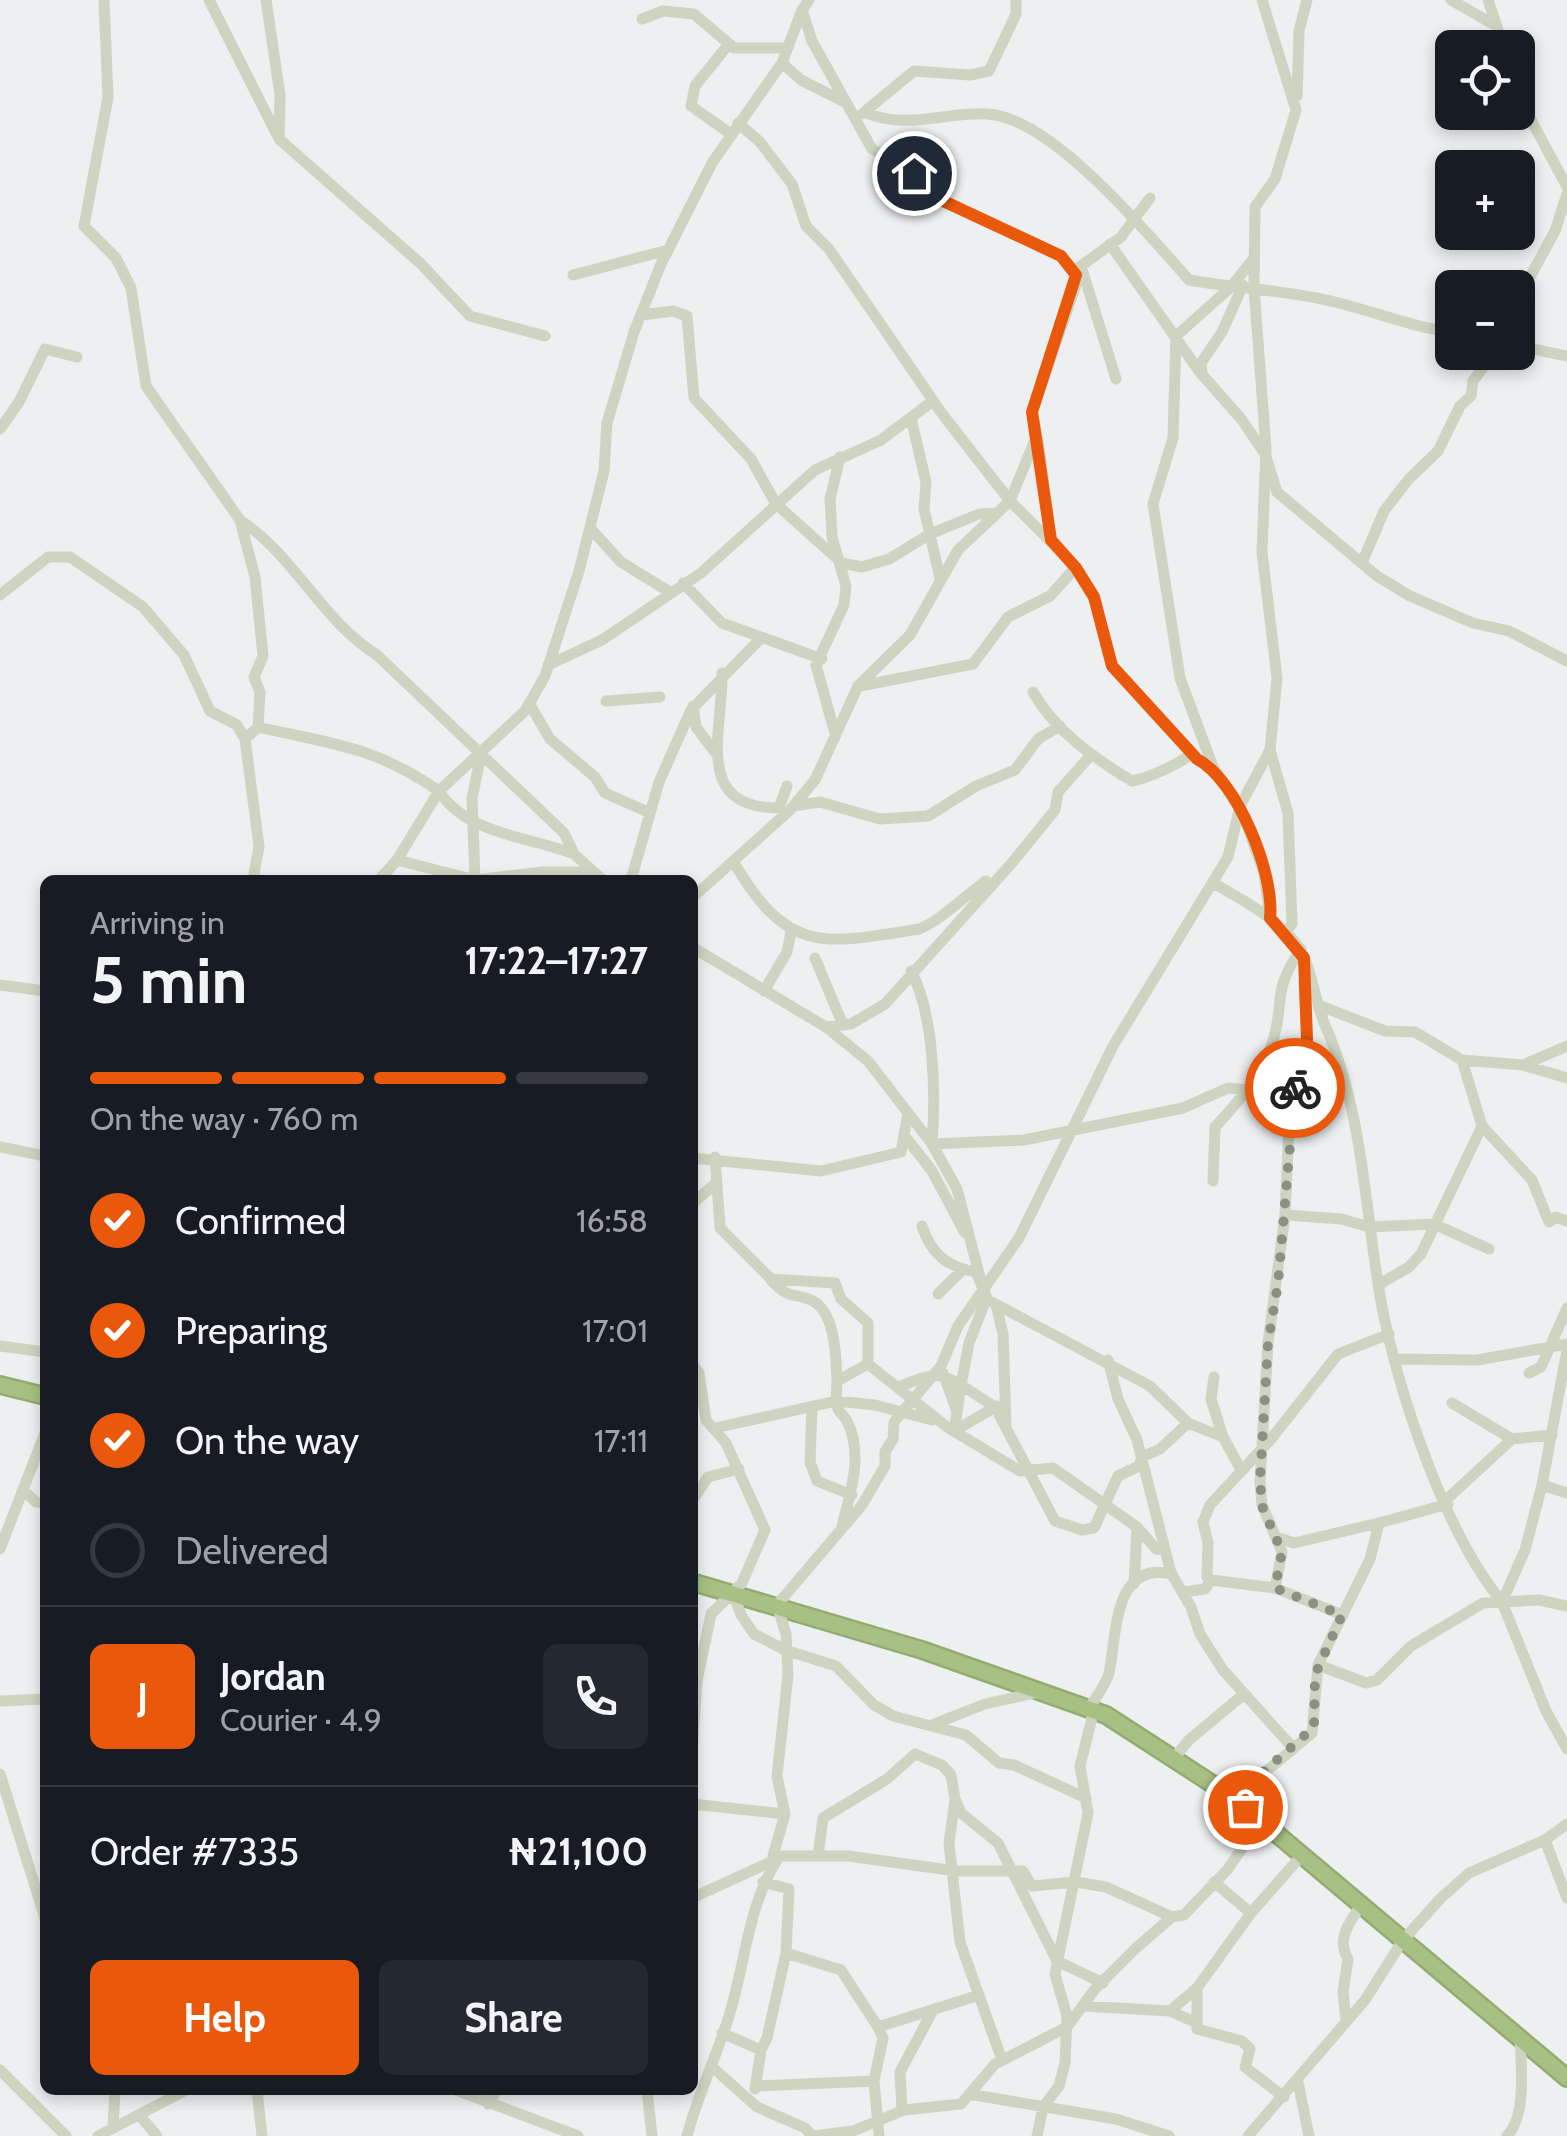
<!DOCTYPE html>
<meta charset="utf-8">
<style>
body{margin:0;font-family:Cabin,sans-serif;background:#242831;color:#f1f3f6;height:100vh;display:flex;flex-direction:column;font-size:38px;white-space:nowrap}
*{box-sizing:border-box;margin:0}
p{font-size:32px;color:#9ea1a6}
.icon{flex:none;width:55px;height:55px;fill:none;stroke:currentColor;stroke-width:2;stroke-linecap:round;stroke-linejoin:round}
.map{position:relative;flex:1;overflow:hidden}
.details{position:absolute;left:40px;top:875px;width:658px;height:1220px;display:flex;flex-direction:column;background:#171b24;border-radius:15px;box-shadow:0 5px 15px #0003}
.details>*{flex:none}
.controls{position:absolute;left:1435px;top:30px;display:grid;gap:20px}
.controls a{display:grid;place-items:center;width:100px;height:100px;border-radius:15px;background:#171b24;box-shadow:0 5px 15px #0003;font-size:50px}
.pin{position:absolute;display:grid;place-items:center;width:85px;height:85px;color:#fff;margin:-42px;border:5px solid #fff;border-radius:50%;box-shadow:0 2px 10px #0007}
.courier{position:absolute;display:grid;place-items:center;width:100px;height:100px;margin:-50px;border:8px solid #ea580c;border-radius:50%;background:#fff;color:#222;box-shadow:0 2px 12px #0007}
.headline em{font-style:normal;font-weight:700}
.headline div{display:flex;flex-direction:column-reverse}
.headline{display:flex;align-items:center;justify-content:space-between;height:170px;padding:0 50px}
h1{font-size:65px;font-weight:700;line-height:75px}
.bar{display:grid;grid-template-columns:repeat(4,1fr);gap:15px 10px;align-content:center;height:120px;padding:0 50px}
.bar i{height:12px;border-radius:8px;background:#363941}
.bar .active{background:#ea580c}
.bar p{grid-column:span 4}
.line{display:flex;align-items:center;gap:25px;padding:0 50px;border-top:2px solid #363941}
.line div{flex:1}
.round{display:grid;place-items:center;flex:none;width:105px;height:105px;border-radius:15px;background:#242831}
ol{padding:0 50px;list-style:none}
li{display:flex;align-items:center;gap:30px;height:110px}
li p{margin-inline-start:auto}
li .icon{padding:10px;border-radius:50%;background:#ea580c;color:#fff;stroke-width:4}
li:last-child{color:#9ea1a6}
li i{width:55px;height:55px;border:5px solid #363941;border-radius:50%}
.primary-button{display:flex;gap:20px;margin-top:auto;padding:20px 50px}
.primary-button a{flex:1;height:115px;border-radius:15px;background:#ea580c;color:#fff;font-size:40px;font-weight:700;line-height:115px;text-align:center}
.primary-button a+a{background:#242831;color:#f1f3f6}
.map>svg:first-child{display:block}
</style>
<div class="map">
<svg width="1567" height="2136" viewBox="0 0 1567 2136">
<rect width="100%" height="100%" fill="#eeeff1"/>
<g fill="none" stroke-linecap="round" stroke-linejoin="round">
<defs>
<path id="highway" d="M0,1385L45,1396
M692,1582L922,1650L1106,1715L1234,1798L1567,2078"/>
</defs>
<!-- highway casing -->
<use href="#highway" stroke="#93ac6f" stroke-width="20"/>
<!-- minor -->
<path stroke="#ced4c1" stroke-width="11" d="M104,0L108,97L84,226L116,258L131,288L146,386L240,520L255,577L263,656L254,677L260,692L258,727
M209,0L277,135
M266,0L280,95L279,139L420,263L470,316L545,336
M1262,0L1296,110L1275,179L1255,207L1254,288L1266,448L1262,552L1277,678L1270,750L1288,813L1292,924L1285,932
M1451,0L1493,24
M1488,0L1504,48
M642,19L663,11L694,14L734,48H786
M728,45L695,86L691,106L731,134
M782,63L801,80L845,102
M1518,78L1529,116L1567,187
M1297,96L1299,31L1307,0
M865,112C905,131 948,111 988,114C1052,118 1148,234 1189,280C1235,288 1281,290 1326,300C1369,309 1409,327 1452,332
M862,114L914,71L970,75L989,71L1016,14V0
M1110,244L1199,371L1242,420L1265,454L1277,492L1377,576L1410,596L1473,623L1509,631L1567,661
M1078,268L1121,237L1150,198
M1082,269L1116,379
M573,275L668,250
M1518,299L1555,231L1567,194
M641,315L673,311L687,316L694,398L751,459L776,504L842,563L862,567L889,559L930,534L979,514L996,513
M1518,346L1567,356
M1202,375L1201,363L1222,332L1243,285
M911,418L926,482L924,509L940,578
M0,429L19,402L45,349L77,357
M1038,439L1051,540
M240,520C295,556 321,620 377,655L564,833L574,854L603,880
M590,528L621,562L668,591
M1362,563L1384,511L1408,480L1438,451L1460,406L1471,396L1473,381L1495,352
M683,583L722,623L822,659
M0,595L48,557H70L143,607L184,655L210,711L237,725L245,739L259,846L253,880
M548,665L602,640L701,573L815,470L881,440L933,401
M722,673C723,732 692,808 779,808L787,786
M860,686L973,664L1008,617L1050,596L1076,567
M1033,692C1055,731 1094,758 1132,781C1146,779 1182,763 1192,753
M606,701L660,697
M529,703L550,739L595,777L605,793L650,813
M693,706L696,727L714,751
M834,730L816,665L844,605L846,586L832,537L830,499L840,457
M245,739L258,727C332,744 374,746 439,791L525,711L545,676L579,571L604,471L607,423L634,332L661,264L712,163L782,63L802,10
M1270,750L1240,806L1264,873L1270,918
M1213,767L1180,678L1153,504L1173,438L1176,336L1231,287L1254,258
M793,806L820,802L880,819L928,816L976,786L1015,770L1038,739L1060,726
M397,860L475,880L543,872H594
M733,861C787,954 822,945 919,929C939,922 966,895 986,881
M379,880L397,860L439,791C467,835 528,836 574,854
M475,880L472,799L481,754
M631,880L659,782L691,710L761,638
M1213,883C1243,900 1277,918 1298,946C1311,964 1315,1003 1325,1025C1360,1105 1364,1191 1377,1277C1391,1373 1441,1528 1502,1602
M692,898L789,811L815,780L858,686L910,635L958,550L1010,501L1037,435L1032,412L1076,285V275L1061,256L937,199L914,173L872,149L812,41L802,10L809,0
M692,947L826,1027L868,1061L932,1144L957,1189L983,1289
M815,958L843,1025
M911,971C934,1013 936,1094 932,1143
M0,985L45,991
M764,991L787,952L791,932
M1318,1005L1385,1031L1415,1032L1462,1060L1523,1065L1567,1078
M826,1027L851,1024L885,1004L1011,864L1055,810L1058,792L1090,756
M1462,1060L1482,1126L1532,1180L1549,1222L1556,1217L1567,1221
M1523,1065L1567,1046
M904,1135L932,1171L965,1233
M932,1144L1024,1140L1183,1108L1228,1088L1258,1091
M0,1147L45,1156
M715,1157L720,1228L771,1279L835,1283L841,1299L868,1323V1364L947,1427L1020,1471L1053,1468L1137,1527L1156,1549L1165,1550
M692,1158L821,1171L901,1152L908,1113
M1213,1181L1215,1127C1237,1103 1262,1076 1272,1044C1286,1002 1270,994 1301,949
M692,1204L715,1184
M1285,1215L1342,1219L1369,1227L1434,1224L1489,1249
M922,1226C931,1254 947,1267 976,1272L988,1300L1150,1386L1188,1423L1223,1437L1240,1468
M771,1280C793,1302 790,1291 811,1300C836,1311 836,1358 837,1381
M1378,1285L1409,1267L1421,1254L1482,1126
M938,1294L962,1270
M987,1297L969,1343L961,1385L995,1407L1055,1521L1082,1530L1094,1528L1118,1476L1139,1466L1142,1457L1160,1449L1188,1423
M996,1305L1003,1334L1006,1425
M0,1346L45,1352
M1567,1350L1542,1485L1525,1550L1502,1602L1546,1711L1567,1749
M1396,1359L1477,1360L1567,1344
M1108,1360L1118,1399L1137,1440L1171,1573L1191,1607L1200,1634L1223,1670L1293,1748
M692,1364L699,1373L706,1420L726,1443L765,1530L742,1583L711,1614L697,1681L692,1753
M943,1373L957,1412L954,1431
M1529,1373L1541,1367L1567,1308
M1214,1377L1211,1399L1223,1437
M899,1387C926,1376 934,1369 961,1385L957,1412
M1452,1403L1512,1439
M812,1407L810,1462L817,1481L852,1495
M715,1428L836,1401L837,1381L868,1364
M954,1431L997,1406
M1542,1485L1567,1493
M23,1490L36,1502L45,1504
M1446,1500L1512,1439L1552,1435
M692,1501L708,1477L739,1469
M842,1526C850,1494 864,1454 847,1421C842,1412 837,1413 836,1401L875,1405L932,1420
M1276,1537L1294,1543L1379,1523
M0,1549L45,1433
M1211,1580L1207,1577L1208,1543L1203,1522L1210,1505L1271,1439L1338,1354L1389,1334
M1211,1580L1275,1588L1343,1615
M1134,1584L1137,1529
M1275,1588L1282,1552L1262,1505L1260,1481L1268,1343L1285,1215L1289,1126L1307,1039L1304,982
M1184,1592L1205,1589L1211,1580
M733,1593L741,1615L754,1634L785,1650L836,1666L874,1705L893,1716L966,1735L999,1763L1014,1765L1086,1798
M1318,1665L1366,1683L1377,1680L1411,1646L1483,1603L1539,1600L1567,1606
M0,1701L45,1699
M1089,1708C1096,1697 1106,1685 1109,1673C1117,1637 1112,1560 1172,1574
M934,1724L985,1704L1039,1692
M1174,1758L1189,1740L1244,1694
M0,1774L45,1918
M1234,1798L1312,1733L1318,1665L1370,1559L1379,1523L1448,1504
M955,1799L961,1813L998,1843L1057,1961L1103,1983
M692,1804L785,1814
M1545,1840L1567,1898
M773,1856H848L956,1871H1023L1032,1886L1076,1882L1106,1887L1172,1917
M818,1856L823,1818L887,1779L915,1754L942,1765L951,1775L955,1799L949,1844L960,1942L1002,2060
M1214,1882L1251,1913
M692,1898L775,1860
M786,1953L841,1970L878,2027L976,1996
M1082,2006L1170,2011L1197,1988
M1170,2011L1197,2023
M1346,2020L1343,1992L1348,1959C1336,1938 1349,1924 1361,1905
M878,2027L883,2038L874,2081L879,2136
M722,2033L761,2050L767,2038L786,1953L789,1889L763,1882
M711,2066L757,2107L805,2128L812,2136
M0,2070L66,2136
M1298,2082L1309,2136
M756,2086L874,2081
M755,2089L761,2050
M257,2090L262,2136
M456,2090L578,2136
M647,2090L652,2136
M969,2094L1116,2119L1169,2136
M1284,2097L1245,2067L1250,2049L1242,2041L1197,2029V1988L1251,1913L1302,1855
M488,2104L497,2090
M902,2111L900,2072L932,2012
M141,2117L157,2136
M113,2127L115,2090
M98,2136L186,2090
M687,2136C699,2090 721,2048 733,2002C746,1954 750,1903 777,1860L773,1856L785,1814L777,1776L788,1675L786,1634L777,1605L862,1505L885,1466V1452L893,1439L894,1422L941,1366L958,1326L1019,1238L1113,1046L1228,857L1240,806L1213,767L1197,759L1113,666L1094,597L1076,567L1010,501L943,415L829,249L806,226L792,184L760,142L738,123
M814,2136L853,2131L904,2110L961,2104L995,2064L1067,2027L1095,1989L1136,1948L1172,1917L1184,1915L1228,1869L1261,1820
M1037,2136L1043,2107L1059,2086L1065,2063L1067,2016L1055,1974L1088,1813L1080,1766L1094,1710
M1248,2136L1365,2000L1403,1940L1441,1898L1469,1873L1545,1840L1567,1824
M1507,2136C1527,2116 1521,2065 1520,2038"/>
<!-- highway -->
<use href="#highway" stroke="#a8c084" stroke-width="15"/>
</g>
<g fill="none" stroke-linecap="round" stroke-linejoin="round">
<!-- done -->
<path stroke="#8b9082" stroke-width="10" stroke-dasharray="0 18" d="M1245,1807L1234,1798L1314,1727L1315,1675L1342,1615L1275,1588L1282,1552L1262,1506L1260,1480L1268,1343L1278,1284L1295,1088"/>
<!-- route -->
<path stroke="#ea580c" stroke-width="12" d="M914,173L937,198L1061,256L1076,275L1032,412L1051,540L1076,568L1094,597L1112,666L1197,759C1237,780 1275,874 1270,918L1304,958L1307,1039L1295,1088"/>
</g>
</svg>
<div class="controls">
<a><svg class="icon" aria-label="locate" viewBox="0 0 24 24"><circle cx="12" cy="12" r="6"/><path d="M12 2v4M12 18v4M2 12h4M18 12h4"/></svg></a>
<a>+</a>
<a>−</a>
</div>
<div class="pin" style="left:1245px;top:1807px;background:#ea580c"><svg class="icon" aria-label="bag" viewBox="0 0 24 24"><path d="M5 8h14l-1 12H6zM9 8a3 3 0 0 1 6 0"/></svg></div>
<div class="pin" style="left:914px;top:173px;background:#1f2937"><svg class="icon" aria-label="home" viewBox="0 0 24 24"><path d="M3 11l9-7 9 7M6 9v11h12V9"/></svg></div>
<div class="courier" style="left:1295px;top:1088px"><svg class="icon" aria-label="bike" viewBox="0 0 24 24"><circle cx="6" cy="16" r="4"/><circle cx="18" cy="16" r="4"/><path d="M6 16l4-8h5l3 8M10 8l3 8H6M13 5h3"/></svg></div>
<section class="details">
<div class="headline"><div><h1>5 min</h1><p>Arriving in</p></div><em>17:22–17:27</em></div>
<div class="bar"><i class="active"></i><i class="active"></i><i class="active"></i><i></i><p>On the way · 760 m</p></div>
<ol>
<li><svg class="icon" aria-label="check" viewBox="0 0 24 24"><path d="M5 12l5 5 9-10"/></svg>Confirmed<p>16:58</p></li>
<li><svg class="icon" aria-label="check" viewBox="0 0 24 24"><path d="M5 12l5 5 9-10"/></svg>Preparing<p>17:01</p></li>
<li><svg class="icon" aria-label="check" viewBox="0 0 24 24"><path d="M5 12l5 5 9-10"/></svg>On the way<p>17:11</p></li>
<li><i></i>Delivered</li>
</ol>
<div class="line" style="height:180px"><b class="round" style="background:#ea580c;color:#fff">J</b><div><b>Jordan</b><p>Courier · 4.9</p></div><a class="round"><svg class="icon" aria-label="phone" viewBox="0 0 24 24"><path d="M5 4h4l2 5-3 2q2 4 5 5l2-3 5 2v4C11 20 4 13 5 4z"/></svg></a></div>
<div class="line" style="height:130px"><div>Order #7335</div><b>₦21,100</b></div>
<div class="primary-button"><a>Help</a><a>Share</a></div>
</section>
</div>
